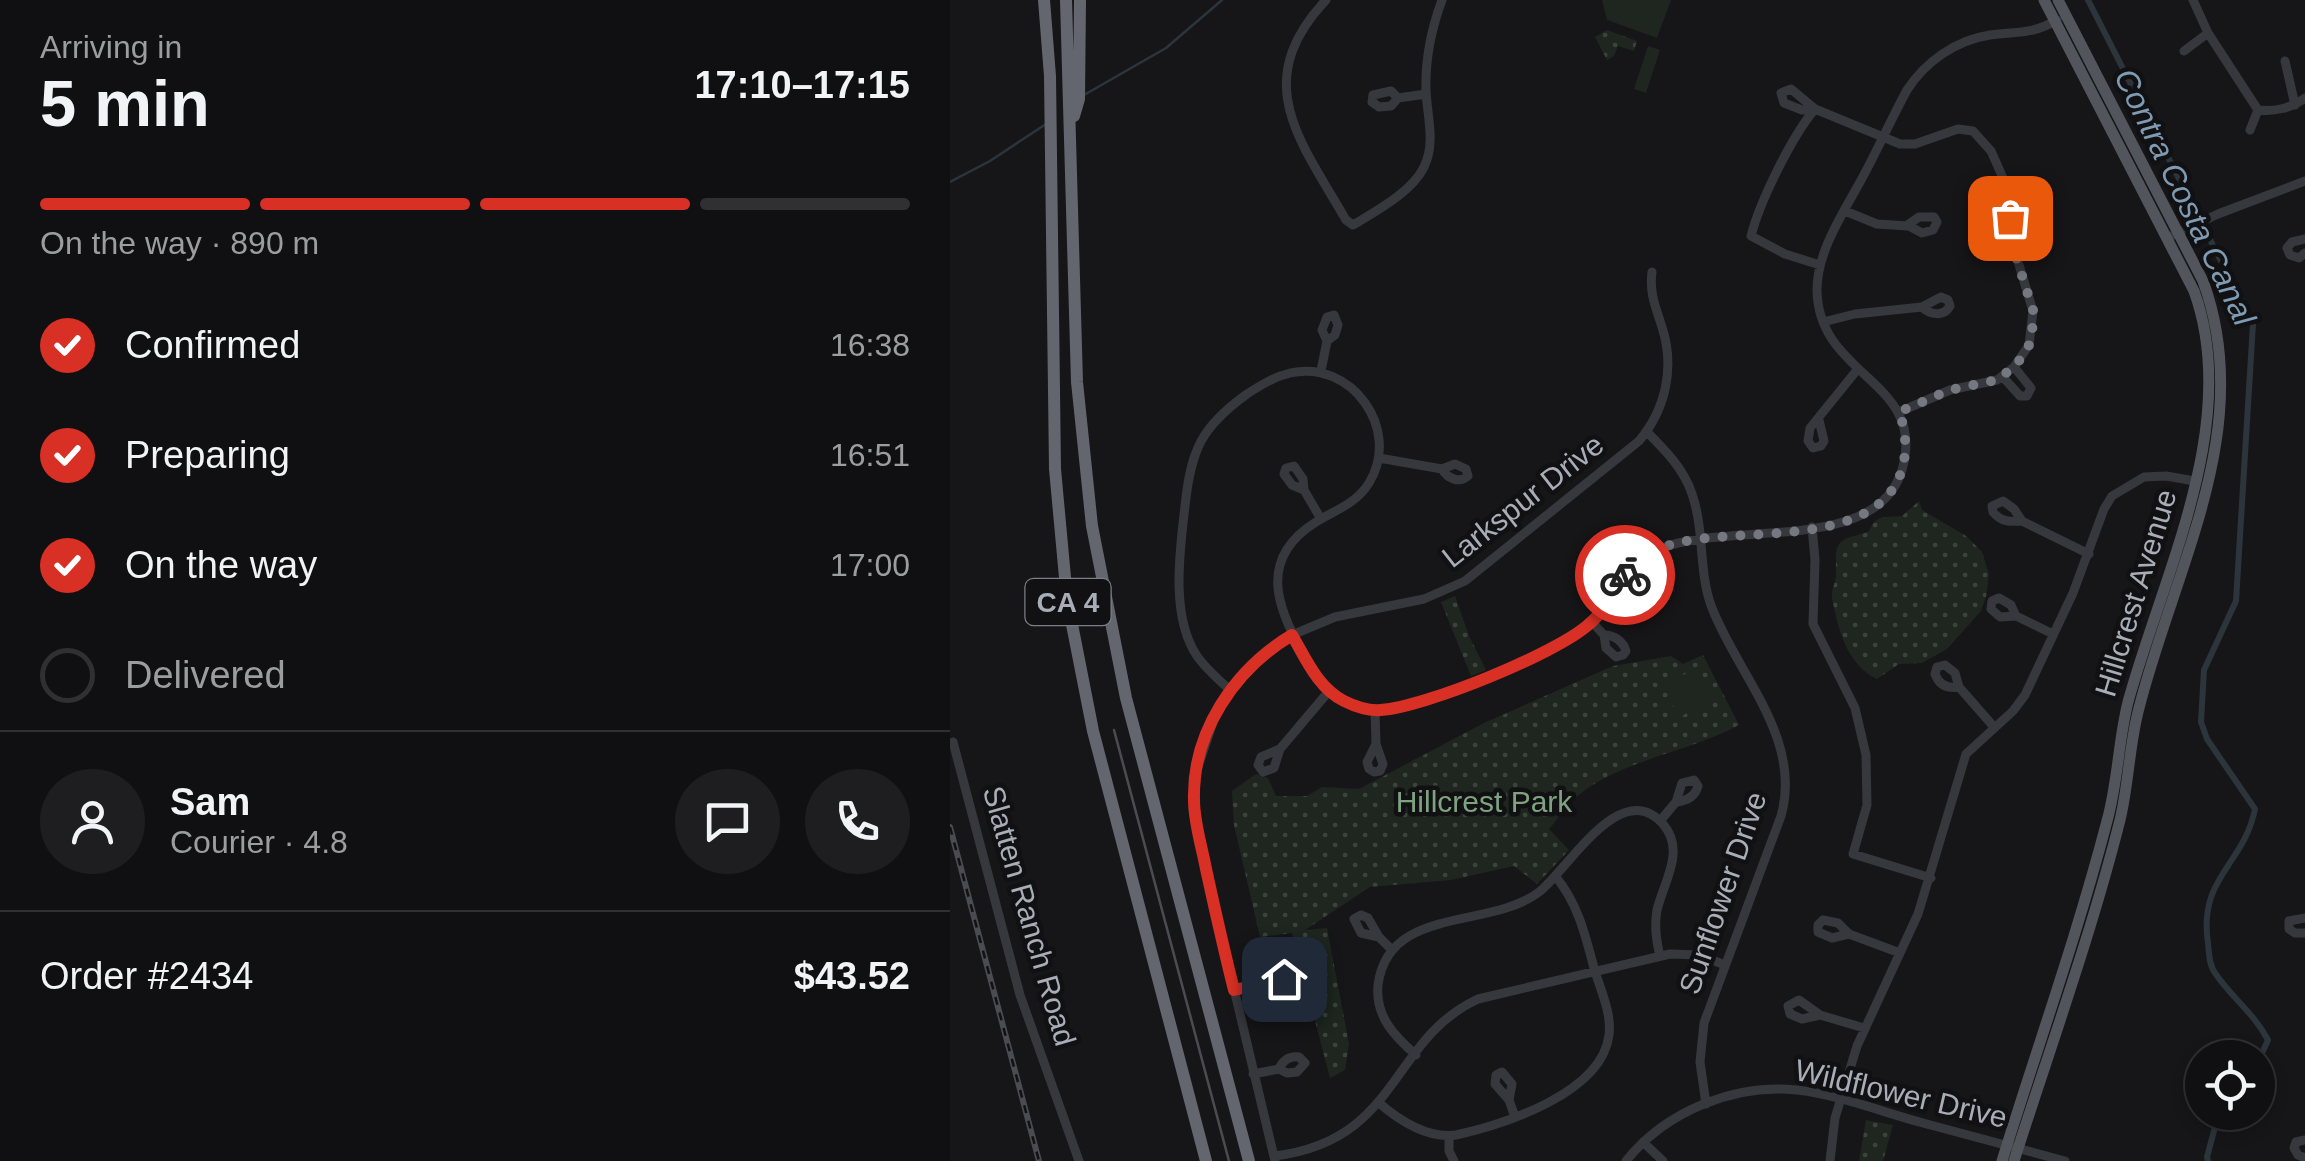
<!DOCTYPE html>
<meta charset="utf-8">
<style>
body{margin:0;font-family:Arial,sans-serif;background:#1e1e20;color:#f1f3f6;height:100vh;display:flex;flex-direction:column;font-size:38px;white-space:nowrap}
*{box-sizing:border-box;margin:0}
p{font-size:32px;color:#9c9d9f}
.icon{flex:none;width:55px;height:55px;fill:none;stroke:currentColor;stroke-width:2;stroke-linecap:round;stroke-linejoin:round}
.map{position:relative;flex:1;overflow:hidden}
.drawer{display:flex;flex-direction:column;background:#101012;width:950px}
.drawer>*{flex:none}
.tools{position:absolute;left:1235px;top:1040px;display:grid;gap:20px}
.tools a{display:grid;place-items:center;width:90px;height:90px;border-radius:50%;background:#101012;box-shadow:0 5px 15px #0003,0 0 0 2px #303032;font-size:50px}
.pin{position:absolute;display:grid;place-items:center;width:85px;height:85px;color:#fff;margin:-42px;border-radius:20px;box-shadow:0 5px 15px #0006}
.courier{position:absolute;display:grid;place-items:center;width:100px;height:100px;margin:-50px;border:8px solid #d93025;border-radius:50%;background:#fff;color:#222;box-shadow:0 2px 12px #0007}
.headline em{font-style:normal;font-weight:700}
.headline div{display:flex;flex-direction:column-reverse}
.headline{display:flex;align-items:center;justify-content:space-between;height:170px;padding:0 40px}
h1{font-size:65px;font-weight:700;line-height:75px}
.bar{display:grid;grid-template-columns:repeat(4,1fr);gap:15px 10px;align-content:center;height:120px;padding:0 40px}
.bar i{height:12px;border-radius:8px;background:#303032}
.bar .current{background:#d93025}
.bar p{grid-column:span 4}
.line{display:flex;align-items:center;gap:25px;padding:0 40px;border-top:2px solid #303032}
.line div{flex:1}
.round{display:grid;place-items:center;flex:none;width:105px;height:105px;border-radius:52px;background:#1e1e20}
ol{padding:0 40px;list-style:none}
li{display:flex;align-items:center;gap:30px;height:110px}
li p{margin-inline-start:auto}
li .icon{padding:10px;border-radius:50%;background:#d93025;color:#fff;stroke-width:4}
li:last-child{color:#9c9d9f}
li i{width:55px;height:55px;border:5px solid #303032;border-radius:50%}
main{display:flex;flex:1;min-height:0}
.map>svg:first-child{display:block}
</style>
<main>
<section class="drawer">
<div class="headline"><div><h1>5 min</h1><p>Arriving in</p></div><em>17:10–17:15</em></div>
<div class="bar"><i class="current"></i><i class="current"></i><i class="current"></i><i></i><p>On the way · 890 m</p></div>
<ol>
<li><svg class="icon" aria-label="check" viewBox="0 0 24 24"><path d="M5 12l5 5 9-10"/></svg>Confirmed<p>16:38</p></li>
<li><svg class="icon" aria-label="check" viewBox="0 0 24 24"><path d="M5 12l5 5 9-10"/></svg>Preparing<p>16:51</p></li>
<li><svg class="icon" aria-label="check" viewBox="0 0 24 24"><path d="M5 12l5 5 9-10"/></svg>On the way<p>17:00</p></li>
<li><i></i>Delivered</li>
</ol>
<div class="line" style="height:180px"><a class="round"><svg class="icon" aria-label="person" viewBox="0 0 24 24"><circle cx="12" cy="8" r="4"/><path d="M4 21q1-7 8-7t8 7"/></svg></a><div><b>Sam</b><p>Courier · 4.8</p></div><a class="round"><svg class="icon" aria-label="chat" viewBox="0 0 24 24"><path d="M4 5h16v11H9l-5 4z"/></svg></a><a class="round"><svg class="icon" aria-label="phone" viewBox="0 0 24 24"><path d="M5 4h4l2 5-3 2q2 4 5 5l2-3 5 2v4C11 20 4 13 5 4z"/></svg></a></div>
<div class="line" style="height:130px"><div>Order #2434</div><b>$43.52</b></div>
</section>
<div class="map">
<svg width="1355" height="1161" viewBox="0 0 1355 1161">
<defs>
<pattern id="grass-dots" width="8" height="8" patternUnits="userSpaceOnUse" patternTransform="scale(2.5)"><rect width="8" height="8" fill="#1e261f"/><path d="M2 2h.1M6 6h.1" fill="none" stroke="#3c433d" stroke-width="1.8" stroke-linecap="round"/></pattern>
</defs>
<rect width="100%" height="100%" fill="#161618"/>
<!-- grass -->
<path fill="url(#grass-dots)" d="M657,30L687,41L684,51L668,46L664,56L657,60L645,37Z
M969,501L972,510L1016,536L1032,552L1039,574L1036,597L1031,611L997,649L972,663L949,664L927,679C896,664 888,628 882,598C881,589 886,583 886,574C887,565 883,551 890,543C895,536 910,536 919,531C927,513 935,518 952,516Z
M505,596L519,636L536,670L521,676L491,602Z
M753,655L789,725C742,751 672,760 630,794C619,803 609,817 599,829L619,850L587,884L564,866L501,880L420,887L355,930L377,928L399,1044L395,1070L380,1078L342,933L310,937L284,825L282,791L306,774L318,778L326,796H357L372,787L409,789L534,723L663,666L721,656L733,664Z
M916,1120L943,1125L933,1161H909Z"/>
<!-- pitch -->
<path fill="#1e261f" d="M652,0H721L707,38L657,20Z
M698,46L710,50L696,93L684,89Z
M746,669L761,702L729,717L713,684Z"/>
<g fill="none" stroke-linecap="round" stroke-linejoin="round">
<!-- stream -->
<path stroke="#2c353c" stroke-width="2.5" d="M134,95L216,48L272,0
M0,182L40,161L96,124"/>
<!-- canal -->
<path stroke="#2c353c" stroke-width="6" d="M1138,0L1303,324L1286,601L1254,670L1251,722L1257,739L1305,809C1294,865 1248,877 1258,943C1259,953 1259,965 1265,973C1281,997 1304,1013 1318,1040L1308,1062
M1258,1161L1257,1157L1269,1112"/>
<!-- minor -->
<path stroke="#37383d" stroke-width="9" d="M376,0C299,82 350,140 396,220L403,225C426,211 462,192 474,167C486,143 477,116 476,90C475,58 481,30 492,0
M1243,0L1258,33L1308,110C1324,112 1342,108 1355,98
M1234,51L1258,33
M1335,61L1345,105
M448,98L441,91L423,95L422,102L429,107L441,106L448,98L476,94
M865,109L852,110L834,103L831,93L841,89L865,109L950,144H965L1008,129L1023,131L1041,151L1057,187L1063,245L1083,311L1079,345L1064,367L1047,380L1000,390L949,412
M865,109C842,136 810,201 801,236L835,254L870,265
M1300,130L1308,110
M895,211L927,224L959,226L972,233L983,230L987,222L984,217H969L956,226
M1217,238L1268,214L1355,181
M1355,239L1342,242L1337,248L1340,255L1349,258L1355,253
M873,322L905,314L972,307L991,297L998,300L1000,306C994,317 980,315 972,307
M371,371L377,341L372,330L377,317L384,315L388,325L385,335L377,341
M1053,377L1070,396H1077L1081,388L1064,367
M869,420L874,441L871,446L863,448L858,441L860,428L907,370
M697,432C715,450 734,469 742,494C755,531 748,572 762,608C788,675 853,739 831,816L754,1023L750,1062L756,1104
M429,458L492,469L505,464L516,469L518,476C509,484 497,478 492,469
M354,490L342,485L334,474L336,468L344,466L353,479L354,490L371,519
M1072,521C1060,522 1051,522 1043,512L1042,506L1053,501L1064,509L1072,521L1139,554
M862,527L865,560L863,624L905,708L916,755L917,805L903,854L981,878
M1066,616L1061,605L1049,598L1042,601L1041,609L1050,617L1066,616L1103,634
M642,622L654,635C664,635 673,641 676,651L673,655L666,657L656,648L654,635
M1009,687C997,689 989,685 985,674L987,667L995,665L1005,673L1009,687L1044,727
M280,690C268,679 256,669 247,656C220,616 230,550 235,506C241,450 251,427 297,394C311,385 324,377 340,373C401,359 452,429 419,483C406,504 385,510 366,522C308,558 326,607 354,655C369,681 385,704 417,709C459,716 606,653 639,625C666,601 674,565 710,549C776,520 926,556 952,470C978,380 868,378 867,290C867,247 899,205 918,167C931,142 943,116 957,90C975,62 1006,40 1040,35C1068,31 1081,35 1107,20
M425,710L426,744L433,764L430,771L424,772L419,769L417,762L426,744
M3,742L70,995L129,1161
M330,749L311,757L308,765L313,772L324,768L330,749L379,691
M710,821L726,802L732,783L744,780L748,786C745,797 737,801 726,802
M1355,918L1339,921V929L1345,933H1355
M899,934L882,938L868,932V925L873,920L888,923L899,934L950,953
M429,937L411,933L404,919L411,915L418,918L429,937L442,950
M284,990L308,985L321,989L332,985L334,979L331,974C321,971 313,976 308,985
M870,1015L852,1019L840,1014L838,1006L849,1000L870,1015L914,1028
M466,1055C444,1036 425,1016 428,985C438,905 540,930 589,892C618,870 670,776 713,824C736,851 714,881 707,910C704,926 706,940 710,956
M303,1074L329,1069L337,1073L347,1072L355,1063L349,1057C340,1056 333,1060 329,1069
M559,1100L562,1084L552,1072L546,1075L545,1084L559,1100L565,1117
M429,1103C450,1121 477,1139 506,1135C555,1124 652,1093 659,1035C662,1013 650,989 644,968C635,934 628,904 606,877
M499,1136V1151L504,1161
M1355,1140L1346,1142L1344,1148L1348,1155L1355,1158
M693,1142L713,1161
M324,1156C450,1141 439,1040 528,999L720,954L749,955L775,965
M325,1161L270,930L244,808L247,770L268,707L305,663L342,635L385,617L474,599L515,581L689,441C716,409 725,367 712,327C706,308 699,293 702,272
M676,1161C715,1112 784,1083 847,1090C890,1095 932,1112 973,1123C1020,1136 1068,1148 1115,1161
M880,1161L885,1118L907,1046L968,914L1016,754L1063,711L1075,695L1123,593L1154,509L1162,496L1194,477L1216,476L1245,481"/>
<!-- major -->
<path stroke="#53555c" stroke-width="11" d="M1052,1161C1087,1048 1127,936 1157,821C1168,782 1168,742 1178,702C1212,577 1292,423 1244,291L1094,0
M1064,1161C1100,1048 1141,935 1170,820C1179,783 1179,745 1189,708C1224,569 1307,428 1253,281L1108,0"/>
<!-- highway -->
<path stroke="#63666e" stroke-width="12" d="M94,0L100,76L105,469L117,599L143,731L256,1161
M116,0L127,382L142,526L176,698L299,1161
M124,116L129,99L130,0"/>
<!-- tram -->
<path stroke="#4a4c52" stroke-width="2.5" d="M164,730L279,1161"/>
<defs>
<path id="rail" d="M0,827L89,1161"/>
</defs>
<!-- rail casing -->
<use href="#rail" stroke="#4a4c52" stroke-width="6"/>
<!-- rail -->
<use href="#rail" stroke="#111113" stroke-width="2.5" stroke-dasharray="8" stroke-linecap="butt"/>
</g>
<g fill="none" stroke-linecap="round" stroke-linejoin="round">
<!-- done -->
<path stroke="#757880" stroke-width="10" stroke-dasharray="0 18" d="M675,575C690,559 706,548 727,543C791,527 915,548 948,480C958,458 957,433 949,412L1000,390L1047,380L1064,367L1076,352L1082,338L1083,310L1062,244L1060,218"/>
<!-- route -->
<path stroke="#d93025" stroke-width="12" d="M334,979L332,985L321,989L308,985L284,990C274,950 265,910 256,869C252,847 244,823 244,800C242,732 285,669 342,635C356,659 368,688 394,701C406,707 418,711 431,710C475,707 605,654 638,625C654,612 664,592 675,575"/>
</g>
<g text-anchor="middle" stroke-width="9" stroke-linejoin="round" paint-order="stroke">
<!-- shield labels -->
<rect fill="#111113" stroke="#7b7e86" stroke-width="2.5" x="75.5" y="579" width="85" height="46" rx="8"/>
<g font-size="28" font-weight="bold" fill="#a8adb8">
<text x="118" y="612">CA 4</text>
</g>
<!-- street labels -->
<g font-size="30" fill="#a8adb8" stroke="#111113">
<text transform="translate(573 501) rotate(-38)" y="10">Larkspur Drive</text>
<text transform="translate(1186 593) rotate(-73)" y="10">Hillcrest Avenue</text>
<text transform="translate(773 893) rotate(-71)" y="10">Sunflower Drive</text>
<text transform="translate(79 916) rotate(74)" y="10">Slatten Ranch Road</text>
<text transform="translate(951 1094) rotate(13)" y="10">Wildflower Drive</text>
</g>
<!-- park labels -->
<g font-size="30" fill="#7fa381" stroke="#111113">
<text x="534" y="812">Hillcrest Park</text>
</g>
<!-- water labels -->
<g font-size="32" font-style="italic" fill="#7f9bb3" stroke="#111113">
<text transform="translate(1235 197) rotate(64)" y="11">Contra Costa Canal</text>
</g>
</g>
</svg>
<div class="tools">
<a><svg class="icon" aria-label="locate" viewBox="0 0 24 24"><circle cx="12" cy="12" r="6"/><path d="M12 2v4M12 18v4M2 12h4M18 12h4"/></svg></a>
</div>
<div class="pin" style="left:1060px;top:218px;background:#ea580c"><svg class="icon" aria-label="bag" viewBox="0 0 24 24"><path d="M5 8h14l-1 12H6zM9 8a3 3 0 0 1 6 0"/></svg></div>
<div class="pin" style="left:334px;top:979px;background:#1f2937"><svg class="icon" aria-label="home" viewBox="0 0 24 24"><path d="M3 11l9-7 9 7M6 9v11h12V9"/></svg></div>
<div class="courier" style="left:675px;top:575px"><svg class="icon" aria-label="bike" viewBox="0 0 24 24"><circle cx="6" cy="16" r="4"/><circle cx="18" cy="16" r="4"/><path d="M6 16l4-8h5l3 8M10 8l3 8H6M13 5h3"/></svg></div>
</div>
</main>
